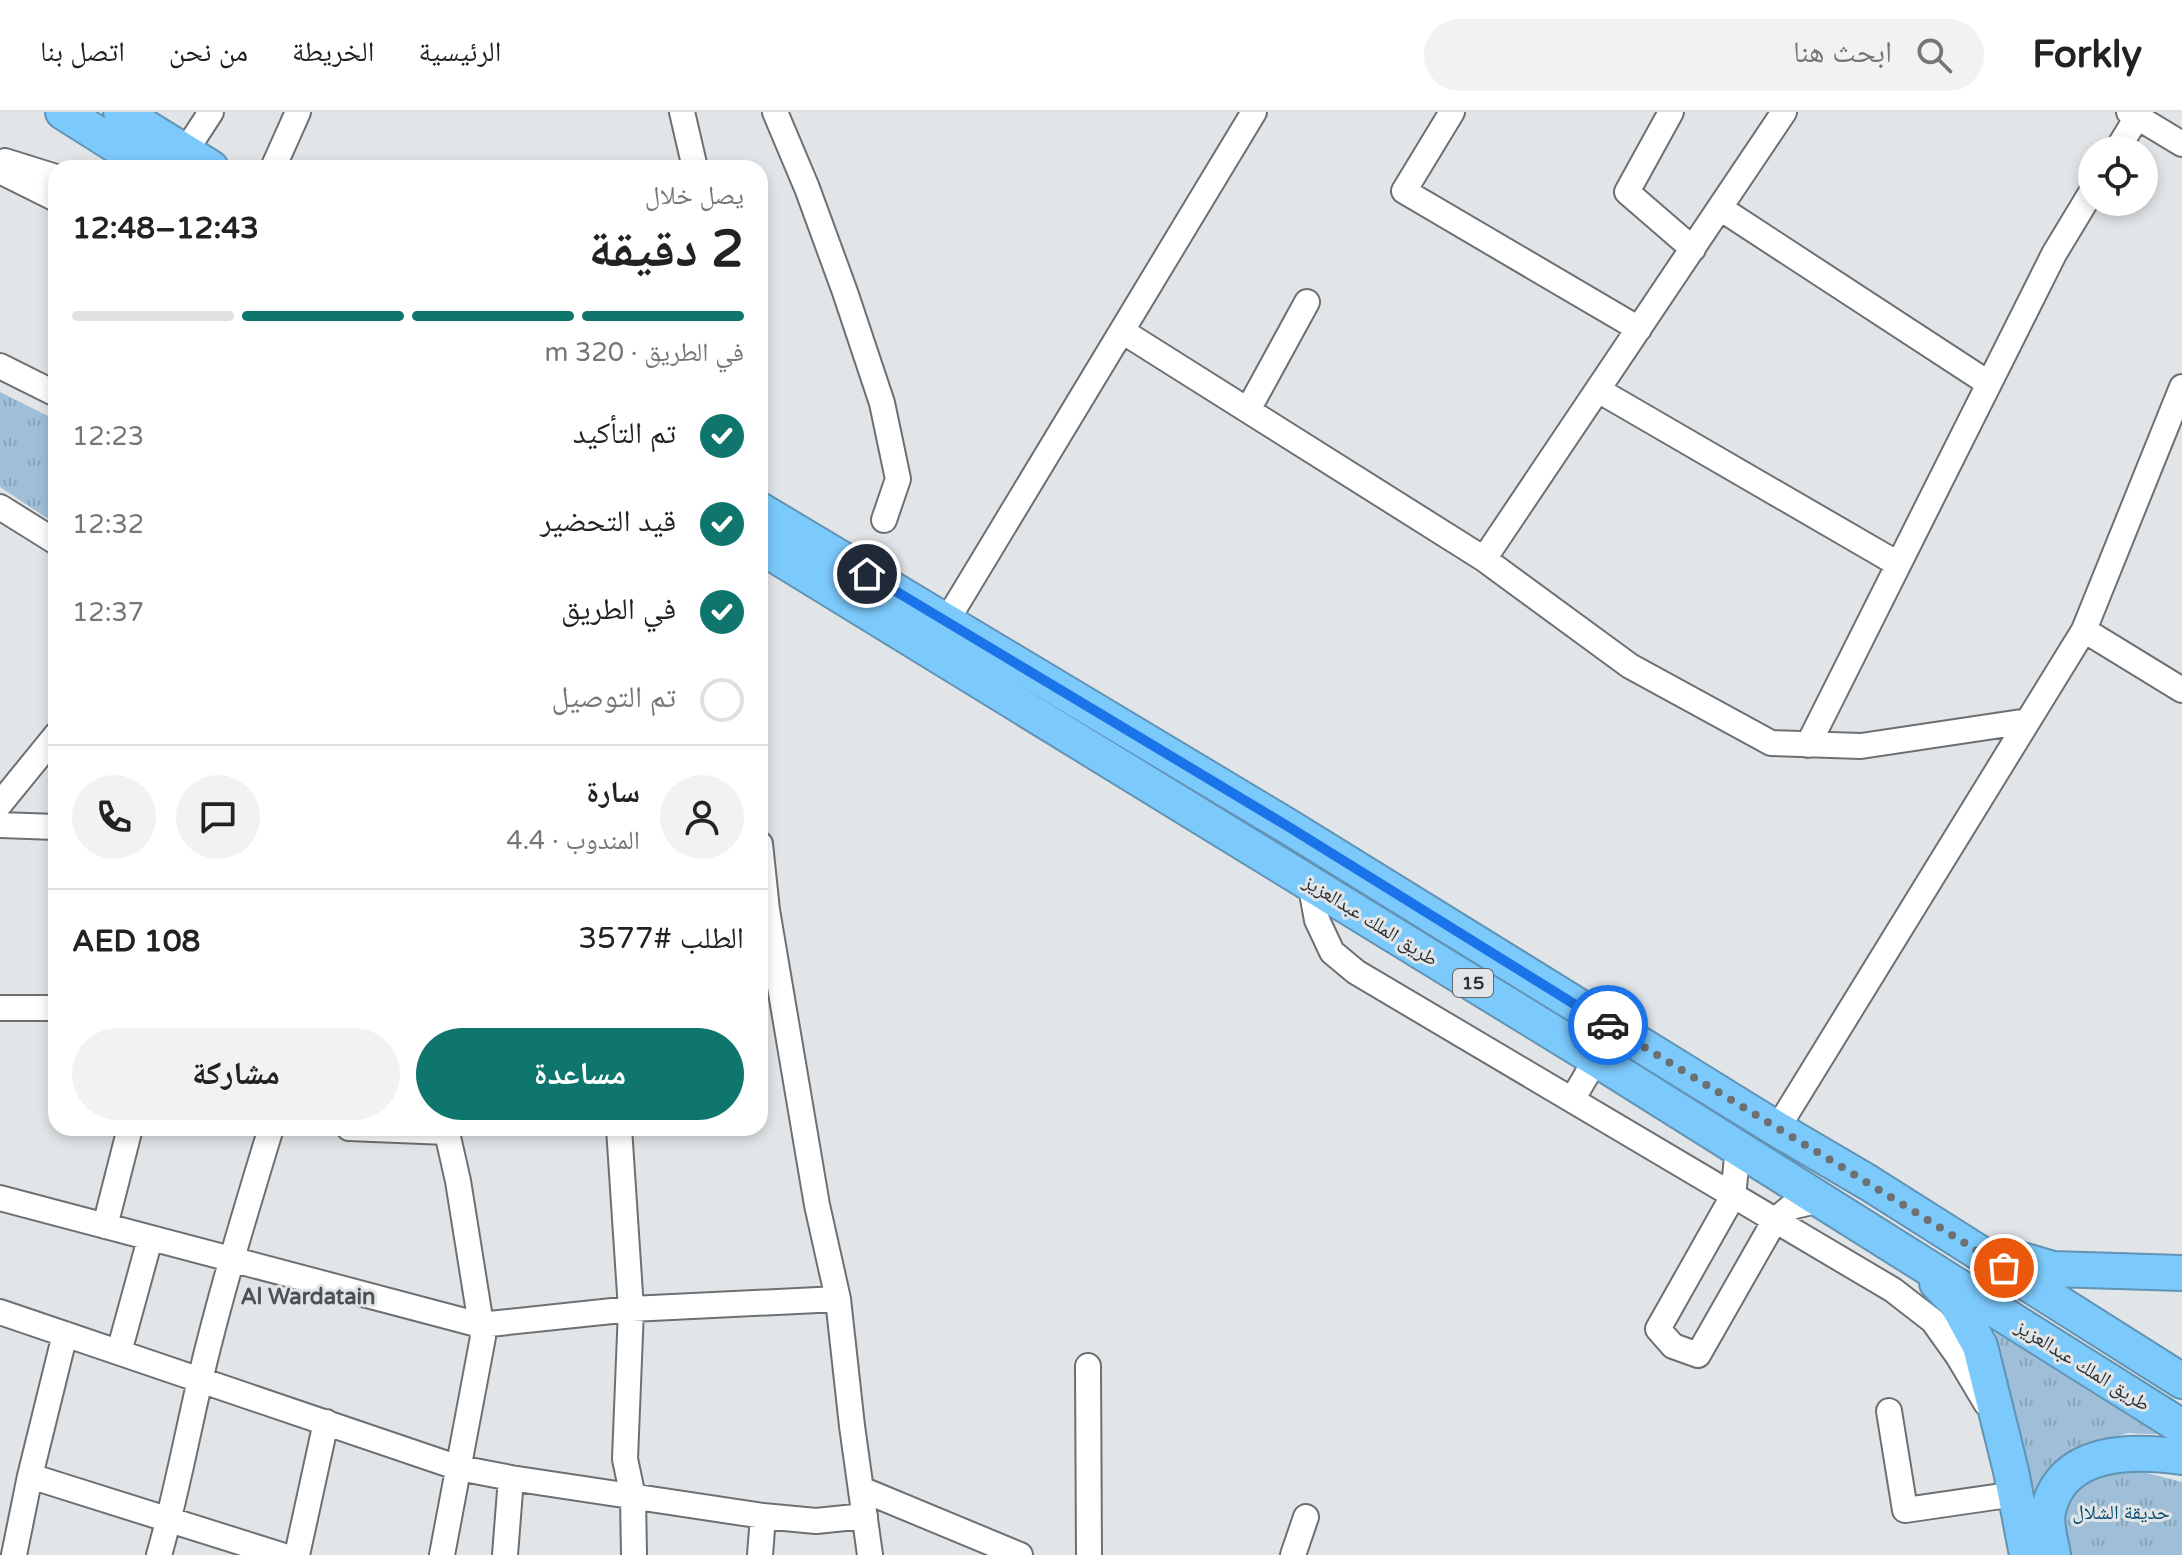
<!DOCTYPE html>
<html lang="ar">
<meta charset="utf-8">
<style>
body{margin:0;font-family:"Varela Round","Noto Naskh Arabic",sans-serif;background:#f2f2f2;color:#222;direction:rtl;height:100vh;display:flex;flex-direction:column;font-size:30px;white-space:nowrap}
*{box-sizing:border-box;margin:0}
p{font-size:26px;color:#767676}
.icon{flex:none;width:44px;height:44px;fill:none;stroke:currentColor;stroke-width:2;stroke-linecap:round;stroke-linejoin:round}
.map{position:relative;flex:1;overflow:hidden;direction:ltr}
.sheet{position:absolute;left:48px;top:48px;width:720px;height:976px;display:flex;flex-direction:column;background:#fff;border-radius:24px;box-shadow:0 4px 12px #0003;direction:rtl}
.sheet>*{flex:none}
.fabs{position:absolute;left:2078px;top:24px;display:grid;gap:16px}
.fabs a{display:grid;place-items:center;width:80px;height:80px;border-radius:50%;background:#fff;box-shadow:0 4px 12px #0003;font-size:40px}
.pin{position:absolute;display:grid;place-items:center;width:68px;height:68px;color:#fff;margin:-34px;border:4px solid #fff;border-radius:50%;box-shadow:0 2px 8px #0007}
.courier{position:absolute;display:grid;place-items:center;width:80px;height:80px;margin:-40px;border:6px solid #1a73e8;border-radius:50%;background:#fff;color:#222;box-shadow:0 2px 10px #0007}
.headline em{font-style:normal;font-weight:700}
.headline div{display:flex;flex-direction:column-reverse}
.headline{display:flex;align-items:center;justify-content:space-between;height:136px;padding:0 24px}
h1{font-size:52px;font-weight:700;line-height:60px}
.bar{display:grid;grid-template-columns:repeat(4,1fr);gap:12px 8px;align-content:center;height:96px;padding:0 24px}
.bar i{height:10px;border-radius:6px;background:#e0e0e0}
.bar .selected{background:#0f766e}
.bar p{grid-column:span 4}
.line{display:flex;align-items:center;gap:20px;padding:0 24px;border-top:2px solid #e0e0e0}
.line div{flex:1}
.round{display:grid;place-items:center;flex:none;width:84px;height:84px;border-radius:42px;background:#f2f2f2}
ol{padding:0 24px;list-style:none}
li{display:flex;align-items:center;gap:24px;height:88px}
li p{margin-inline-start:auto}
li .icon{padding:8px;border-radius:50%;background:#0f766e;color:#fff;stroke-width:4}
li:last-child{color:#767676}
li i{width:44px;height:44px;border:4px solid #e0e0e0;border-radius:50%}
.action{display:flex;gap:16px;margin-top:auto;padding:16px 24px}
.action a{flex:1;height:92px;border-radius:48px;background:#0f766e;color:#fff;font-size:32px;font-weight:700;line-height:92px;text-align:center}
.action a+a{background:#f2f2f2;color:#222}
header{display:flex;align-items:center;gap:48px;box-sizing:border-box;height:112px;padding:0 40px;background:#fff;border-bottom:2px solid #e0e0e0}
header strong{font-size:38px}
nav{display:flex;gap:44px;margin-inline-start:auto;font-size:28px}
.search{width:560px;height:72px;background:#f2f2f2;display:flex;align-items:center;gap:20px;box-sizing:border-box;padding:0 28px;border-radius:44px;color:#767676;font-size:30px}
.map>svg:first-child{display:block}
</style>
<header>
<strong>Forkly</strong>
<div class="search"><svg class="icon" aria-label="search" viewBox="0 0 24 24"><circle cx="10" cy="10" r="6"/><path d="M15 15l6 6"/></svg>ابحث هنا</div>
<nav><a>الرئيسية</a><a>الخريطة</a><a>من نحن</a><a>اتصل بنا</a></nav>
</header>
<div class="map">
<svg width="2182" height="1443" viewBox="0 0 2182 1443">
<defs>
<pattern id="grass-tufts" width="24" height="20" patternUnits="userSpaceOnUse" patternTransform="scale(2)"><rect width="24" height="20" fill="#9ebfd7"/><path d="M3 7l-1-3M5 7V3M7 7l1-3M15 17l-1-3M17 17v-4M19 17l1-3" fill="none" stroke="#88a4b9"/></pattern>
</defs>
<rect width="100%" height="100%" fill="#e2e5e7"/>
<!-- grass -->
<path fill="url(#grass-tufts)" d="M0,280L56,308V412L0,375Z
M1994,1215L2172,1323L2128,1321L2095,1332L2033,1418Z
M2123,1355L2182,1370V1443H2062L2064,1401L2079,1376L2097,1361Z"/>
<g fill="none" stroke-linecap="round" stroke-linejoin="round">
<defs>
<path id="minor" d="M682,0L695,56
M775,0L807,76L845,180L882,291L898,367L884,408
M1452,0L1404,79L1639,217
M1671,0L1627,80L1693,137
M2129,0L2182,32
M2117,38L2137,5
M185,40L211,0
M5,49L56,65
M273,56L298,0
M0,59L56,87
M1720,96L1988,271
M1122,219L1484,447L1784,0
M0,254L56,282
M1598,278L1898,452
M1248,298L1307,190
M0,395L56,430
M1484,447L1630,554L1771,631L1861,634L2028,609
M946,510L1254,0
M2084,518L2182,578
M1808,633L2054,142L2092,79
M0,692L56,623
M0,713L56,715
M760,732L767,798L817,1093L838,1187L852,1314L870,1443
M1310,770L1317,808L1332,840L1356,860L1893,1178L1933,1209L1958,1244L1986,1291
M0,896H56
M1572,988L1596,947
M349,1016L447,1020
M619,1016L631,1197L625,1347L633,1385L634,1443
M1777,1017L2084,518L2182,275
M1738,1036L1733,1084L1658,1217L1673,1234L1698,1243L1775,1108L1791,1095L1820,1088
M0,1086L480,1213L631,1197L838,1187
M105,1114L130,1016
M0,1200L459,1356L511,1366L763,1404L816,1409L865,1404
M119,1240L150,1127
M1088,1254L1089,1443
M1889,1299L1905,1398L2015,1382
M30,1364L281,1443
M861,1377L1020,1443
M14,1443L30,1364L65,1222
M159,1443C176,1384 187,1323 201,1264C221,1180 246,1098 271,1016
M297,1443L326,1310
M442,1443L483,1225L458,1069L446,1016
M505,1443L511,1366
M760,1443L763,1404
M1293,1443L1306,1405"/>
<path id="highway" d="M63,0L152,56
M121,0L211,56
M760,398L1289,715L1777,1017L1869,1071L2182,1269
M760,434L1596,947L2182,1315
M2005,1143L2053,1157L2182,1161
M1937,1171L1956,1190L1980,1234L2011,1359L2027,1443
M2053,1443C2051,1430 2045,1412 2048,1400C2060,1337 2132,1338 2182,1345"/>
</defs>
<!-- minor casing -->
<use href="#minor" stroke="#6d7072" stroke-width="28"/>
<!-- highway casing -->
<use href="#highway" stroke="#6193b5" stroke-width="38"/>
<!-- minor -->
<use href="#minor" stroke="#fff" stroke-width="24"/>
<!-- highway -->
<use href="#highway" stroke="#7cc9fc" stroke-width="34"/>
</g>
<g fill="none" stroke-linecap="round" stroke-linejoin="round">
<!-- done -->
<path stroke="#6d6f70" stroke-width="8" stroke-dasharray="0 14.4" d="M1608,913C1740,994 1874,1073 2004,1156"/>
<!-- route -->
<path stroke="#1a73e8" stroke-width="10" d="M867,462L1289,715L1608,913"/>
</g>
<g text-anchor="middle" stroke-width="6" stroke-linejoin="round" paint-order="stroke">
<!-- shield labels -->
<rect fill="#e2e5e7" stroke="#646667" stroke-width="2" x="1453" y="857" width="40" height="28" rx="6"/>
<g font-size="18" font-weight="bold" fill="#2e2f30">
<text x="1473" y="877">15</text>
</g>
<!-- street labels -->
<g font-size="20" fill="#2e2f30" stroke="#e2e5e7">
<text transform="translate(1371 808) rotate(32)" y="7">طريق الملك عبدالعزيز</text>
<text transform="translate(2083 1253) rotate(32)" y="7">طريق الملك عبدالعزيز</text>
</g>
<!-- park labels -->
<g font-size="20" fill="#044a6c" stroke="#e2e5e7">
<text x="2121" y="1407">حديقة الشلال</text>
</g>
<!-- neighbourhood labels -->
<g font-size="22" font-weight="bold" fill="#4d5052" stroke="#e2e5e7">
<text x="308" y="1192">Al Wardatain</text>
</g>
</g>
</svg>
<div class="fabs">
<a><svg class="icon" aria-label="locate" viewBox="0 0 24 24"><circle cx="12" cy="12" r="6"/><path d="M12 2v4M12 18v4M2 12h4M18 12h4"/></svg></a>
</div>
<div class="pin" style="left:2004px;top:1156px;background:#ea580c"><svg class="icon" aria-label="bag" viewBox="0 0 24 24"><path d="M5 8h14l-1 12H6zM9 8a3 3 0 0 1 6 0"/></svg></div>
<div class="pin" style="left:867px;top:462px;background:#1f2937"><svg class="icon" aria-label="home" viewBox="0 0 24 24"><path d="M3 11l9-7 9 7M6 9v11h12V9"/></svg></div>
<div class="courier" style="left:1608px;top:913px"><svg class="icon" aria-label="car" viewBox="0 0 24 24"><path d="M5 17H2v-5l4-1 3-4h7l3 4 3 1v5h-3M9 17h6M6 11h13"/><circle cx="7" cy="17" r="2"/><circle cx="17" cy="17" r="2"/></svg></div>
<section class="sheet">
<div class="headline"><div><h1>2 دقيقة</h1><p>يصل خلال</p></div><em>12:43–12:48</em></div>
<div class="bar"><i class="selected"></i><i class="selected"></i><i class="selected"></i><i></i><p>في الطريق · 320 m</p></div>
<ol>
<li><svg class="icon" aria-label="check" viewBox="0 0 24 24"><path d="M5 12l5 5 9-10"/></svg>تم التأكيد<p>12:23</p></li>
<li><svg class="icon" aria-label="check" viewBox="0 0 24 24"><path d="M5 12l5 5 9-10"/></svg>قيد التحضير<p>12:32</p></li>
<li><svg class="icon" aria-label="check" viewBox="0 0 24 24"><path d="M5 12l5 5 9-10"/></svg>في الطريق<p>12:37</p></li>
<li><i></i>تم التوصيل</li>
</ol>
<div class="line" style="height:144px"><a class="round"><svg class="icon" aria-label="person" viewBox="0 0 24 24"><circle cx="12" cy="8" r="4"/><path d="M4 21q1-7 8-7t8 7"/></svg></a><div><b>سارة</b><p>المندوب · 4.4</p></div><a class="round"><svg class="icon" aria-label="chat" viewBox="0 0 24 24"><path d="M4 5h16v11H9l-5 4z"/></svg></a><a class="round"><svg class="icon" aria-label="phone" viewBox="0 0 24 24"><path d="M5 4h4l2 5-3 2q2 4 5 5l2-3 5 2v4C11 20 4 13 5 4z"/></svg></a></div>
<div class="line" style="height:104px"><div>الطلب #3577</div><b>AED 108</b></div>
<div class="action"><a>مساعدة</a><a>مشاركة</a></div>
</section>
</div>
